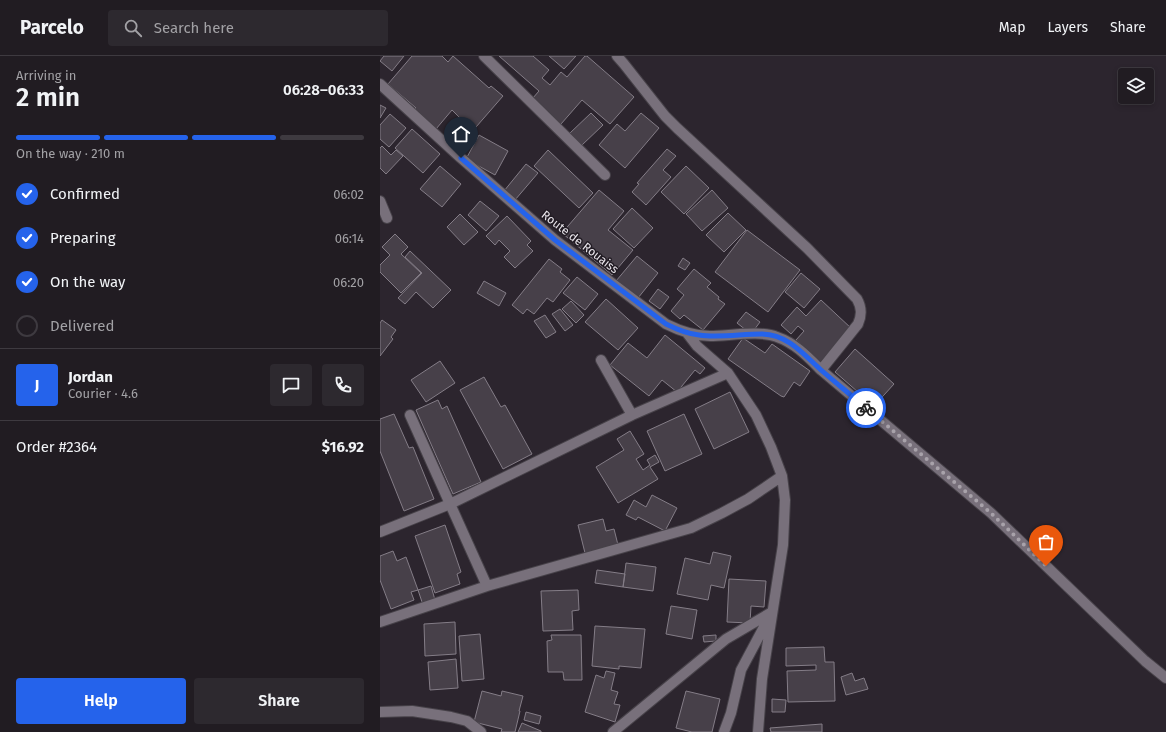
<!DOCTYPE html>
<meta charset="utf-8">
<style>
body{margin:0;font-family:"Fira Sans",sans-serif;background:#2d292f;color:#f1f3f6;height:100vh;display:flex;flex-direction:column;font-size:15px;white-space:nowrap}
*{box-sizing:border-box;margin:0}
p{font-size:13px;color:#a2a1a5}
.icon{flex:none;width:22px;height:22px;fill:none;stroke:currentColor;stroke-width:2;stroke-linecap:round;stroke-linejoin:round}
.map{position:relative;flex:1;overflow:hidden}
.drawer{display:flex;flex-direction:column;background:#211c22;width:380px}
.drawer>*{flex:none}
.buttons{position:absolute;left:738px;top:12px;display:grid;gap:8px}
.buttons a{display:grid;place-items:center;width:36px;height:36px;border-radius:4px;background:#211c22;box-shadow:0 2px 6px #0003,0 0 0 1px #3e3a40;font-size:20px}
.pin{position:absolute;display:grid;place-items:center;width:34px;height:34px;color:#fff;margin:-41px -17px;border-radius:50% 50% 50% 0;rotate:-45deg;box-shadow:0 0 4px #0007}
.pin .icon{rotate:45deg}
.courier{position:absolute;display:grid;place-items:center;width:40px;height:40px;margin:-20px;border:3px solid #2563eb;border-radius:50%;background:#fff;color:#222;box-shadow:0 1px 5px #0007}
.overview em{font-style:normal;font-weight:600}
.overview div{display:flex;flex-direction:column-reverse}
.overview{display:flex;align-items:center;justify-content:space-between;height:68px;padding:0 16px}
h1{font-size:26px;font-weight:600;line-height:30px}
.bar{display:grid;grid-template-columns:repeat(4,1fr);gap:6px 4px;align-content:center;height:48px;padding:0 16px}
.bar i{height:5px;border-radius:3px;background:#3e3a40}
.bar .current{background:#2563eb}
.bar p{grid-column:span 4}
.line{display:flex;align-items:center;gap:10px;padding:0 16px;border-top:1px solid #3e3a40}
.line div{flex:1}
.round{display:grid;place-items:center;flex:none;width:42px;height:42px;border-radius:4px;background:#2d292f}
ol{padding:0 16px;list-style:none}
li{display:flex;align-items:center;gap:12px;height:44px}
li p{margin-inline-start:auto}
li .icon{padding:4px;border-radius:50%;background:#2563eb;color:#fff;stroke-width:4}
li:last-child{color:#a2a1a5}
li i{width:22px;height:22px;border:2px solid #3e3a40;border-radius:50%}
.primary-button{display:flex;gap:8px;margin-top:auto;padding:8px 16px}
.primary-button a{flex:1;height:46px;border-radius:4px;background:#2563eb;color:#fff;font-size:16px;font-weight:600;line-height:46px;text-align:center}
.primary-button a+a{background:#2d292f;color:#f1f3f6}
header{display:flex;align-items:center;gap:24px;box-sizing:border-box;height:56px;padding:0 20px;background:#211c22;border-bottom:1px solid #3e3a40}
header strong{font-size:19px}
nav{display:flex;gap:22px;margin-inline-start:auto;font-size:14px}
.search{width:280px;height:36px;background:#2d292f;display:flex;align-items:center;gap:10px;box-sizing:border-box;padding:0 14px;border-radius:4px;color:#a2a1a5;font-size:15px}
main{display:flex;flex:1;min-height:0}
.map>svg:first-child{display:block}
</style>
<header>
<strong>Parcelo</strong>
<div class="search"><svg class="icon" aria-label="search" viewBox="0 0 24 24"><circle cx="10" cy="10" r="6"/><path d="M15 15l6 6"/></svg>Search here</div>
<nav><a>Map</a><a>Layers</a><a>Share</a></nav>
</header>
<main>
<section class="drawer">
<div class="overview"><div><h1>2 min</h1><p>Arriving in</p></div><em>06:28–06:33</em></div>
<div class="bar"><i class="current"></i><i class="current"></i><i class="current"></i><i></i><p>On the way · 210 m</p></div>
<ol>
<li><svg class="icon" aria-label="check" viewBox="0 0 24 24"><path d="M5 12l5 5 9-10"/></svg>Confirmed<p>06:02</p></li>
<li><svg class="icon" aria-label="check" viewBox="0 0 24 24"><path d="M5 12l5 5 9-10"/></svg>Preparing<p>06:14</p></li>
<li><svg class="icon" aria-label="check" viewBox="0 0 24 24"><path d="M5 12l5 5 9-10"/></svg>On the way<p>06:20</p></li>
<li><i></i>Delivered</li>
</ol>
<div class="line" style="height:72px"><b class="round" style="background:#2563eb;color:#fff">J</b><div><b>Jordan</b><p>Courier · 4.6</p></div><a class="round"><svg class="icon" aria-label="chat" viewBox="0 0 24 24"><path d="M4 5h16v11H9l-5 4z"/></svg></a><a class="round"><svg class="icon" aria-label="phone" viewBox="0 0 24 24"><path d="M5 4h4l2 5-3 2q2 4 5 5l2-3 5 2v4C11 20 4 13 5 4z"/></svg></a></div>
<div class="line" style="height:52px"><div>Order #2364</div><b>$16.92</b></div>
<div class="primary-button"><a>Help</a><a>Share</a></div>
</section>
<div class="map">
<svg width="786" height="676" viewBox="0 0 786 676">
<rect width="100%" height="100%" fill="#2c252e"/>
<!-- building -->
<path fill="#474049" stroke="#847d87" d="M4,0H24L12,15L0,5Z
M32,0H62L68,6L73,0L109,32L111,30L123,40L83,86L69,74L80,62L72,54L56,73L34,54L36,52L8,28Z
M119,0H153L169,14L162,22L170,29L181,16L187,21L205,0H207L254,41L230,68L202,44L181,68L152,43L159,35Z
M169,0H196L184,13Z
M0,49L6,52L0,62Z
M211,57L223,69L202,89L190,77Z
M261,57L279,72L245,112L219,89L237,68L245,75Z
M10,58L26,72L9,91L0,83V69Z
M32,73L60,98L43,117L15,92Z
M99,79L128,95L115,119L86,103Z
M2,90L11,99L16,94L23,100L6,118L0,112V92Z
M287,93L296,100L283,114L291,121L266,149L252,136L259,128L257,127Z
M168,94L213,137L199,152L154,110Z
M146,108L158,117L135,144L124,135Z
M60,110L81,128L62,151L40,133Z
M306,110L329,132L304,158L281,136Z
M219,134L244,155L228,174L253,194L232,219L182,177Z
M332,134L348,152L322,175L306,158Z
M100,145L119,160L106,175L88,159Z
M252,152L273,172L254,192L233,173Z
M348,157L366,174L344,196L326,179Z
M80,158L98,176L84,189L67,171Z
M127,160L151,185L147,189L153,195L135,212L124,201L130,195L119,184L115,189L106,180Z
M367,174L420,214L388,256L335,216Z
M15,178L28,191L21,198L41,217L21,237L0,216V209L10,199L2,191Z
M30,195L71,234L53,252L36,236L25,248L18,242L42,217L25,201Z
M257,200L278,217L258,242L236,225Z
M303,202L310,207L305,214L298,210Z
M169,203L182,213L180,216L190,224L173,246L167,242L154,258L147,253L143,258L132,249Z
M314,213L331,227L327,231L339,241L338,243L345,248L323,274L304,259L300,263L291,255L304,239L297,233Z
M421,217L440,233L424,252L405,236Z
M197,221L218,238L205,254L183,237Z
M104,225L126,237L119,250L97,237Z
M278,233L289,241L280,253L269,245Z
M226,243L258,272L238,294L205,266Z
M441,244L472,273L441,307L416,284L424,275L418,270L411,278L401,269L417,251L426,260Z
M191,245L204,259L196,267L182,253Z
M180,253L193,269L185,275L172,258Z
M366,256L380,266L371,278L357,267Z
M165,259L176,276L166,282L154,265Z
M2,264L16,274L11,281L13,283L0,300V267Z
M285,279L325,312L320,318L315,314L297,336L282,324L269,340L230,309L248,287L267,302Z
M363,282L385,297L392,288L430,315L420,330L414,326L404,341L401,340L348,303Z
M475,293L514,328L494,350L455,316Z
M60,305L75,327L46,346L31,324Z
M104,321L121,351L125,349L152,398L123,413L80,334Z
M350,336L369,376L334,393L315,353Z
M58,344L62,353L67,350L101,426L73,438L36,354Z
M14,358L29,392L33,391L54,443L24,455L0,395V363Z
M304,358L322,398L285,415L267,375Z
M250,375L264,398L256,403L263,414L270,409L267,404L275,399L279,406L270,411L278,423L238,447L216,411L244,394L237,383Z
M272,439L297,452L285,475L258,461L256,464L246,459L254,444L266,451Z
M223,463L226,475L234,473L238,489L205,497L198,469Z
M65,469L81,516L77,518L80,528L55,537L35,480Z
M13,495L17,505L26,501L38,534L31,536L34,544L11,553L0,524V500Z
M333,496L351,500L344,532L331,529L328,544L297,538L305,502L330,508Z
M246,507L276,511L273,535L243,531Z
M217,514L245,518L243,531L215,527Z
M349,523L386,525L384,551L371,550L370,567L347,566Z
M51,530L55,544L43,549L38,534Z
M198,534L199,554L192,555L193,574L163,575L161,535Z
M291,550L317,554L312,583L286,578Z
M75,566L76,598L45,600L44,568Z
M215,570L265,573L261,612L239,610V613L212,610Z
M100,578L104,623L82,625L79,580Z
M171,579H201L202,624H184L183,616H168L167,585L172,584Z
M336,579V585L324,586L323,580Z
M444,591L445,606H454L455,645L408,646L407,615L436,614V609L406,610V592Z
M76,603L78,632L50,634L48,606Z
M226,615L235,617L231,634L238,636L234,648L240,649L235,666L205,656L216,619L224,622Z
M472,617L475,625L484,622L488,633L466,639L461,621Z
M102,635L121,640L122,635L143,640L139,655H140L135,676H121L122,673L94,666Z
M306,635L340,643L332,676H312L296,672Z
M392,643L406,644L405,656H392Z
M146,656L161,660L159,668L144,664Z
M142,667L161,675V676H138Z
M442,668V676H391L390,672Z"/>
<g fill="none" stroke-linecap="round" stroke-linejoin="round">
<defs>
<path id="minor" d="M104,0L225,119
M237,0L244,8L285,60L297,72L427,192L477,243C482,252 482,259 478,268L441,314
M0,28L81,102L175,184L286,268C300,275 314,280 330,280C348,280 381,274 397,281C415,287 428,301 441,314L611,457L765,605L786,622
M0,145L7,162
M307,277L317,290L348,317L376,359L391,391L402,420L405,444L403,489L382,623L378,676
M221,304L252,359
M30,359L107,530
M0,476L70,448L252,359L348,317
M0,566L107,530L311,472L342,457L368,443L402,420
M0,656L32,655L71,661L87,665L101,676
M233,676L346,583L392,556L361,614L351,657L344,676"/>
</defs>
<!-- minor casing -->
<use href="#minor" stroke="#474249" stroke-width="12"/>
<!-- minor -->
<use href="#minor" stroke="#78707b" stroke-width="10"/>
</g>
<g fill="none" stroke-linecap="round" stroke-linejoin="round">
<!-- done -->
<path stroke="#a8a2aa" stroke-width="4" stroke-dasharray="0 7.2" d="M486,352L611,457L666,510"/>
<!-- route -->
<path stroke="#2563eb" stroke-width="5" d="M81,102L175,184L286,268C296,273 307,278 319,279C339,282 361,278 382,278C409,279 423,298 441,314C456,327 471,339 486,352"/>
</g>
<g text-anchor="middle" stroke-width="3" stroke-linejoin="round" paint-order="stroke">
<!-- street labels -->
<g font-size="12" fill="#eae6ec" stroke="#221c24">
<text transform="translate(200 186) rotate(38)" y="4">Route de Rouaiss</text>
</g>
</g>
</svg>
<div class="buttons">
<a><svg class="icon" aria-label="layers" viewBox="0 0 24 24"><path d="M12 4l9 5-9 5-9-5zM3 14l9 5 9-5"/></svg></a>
</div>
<div class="pin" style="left:666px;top:510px;background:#ea580c"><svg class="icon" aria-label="bag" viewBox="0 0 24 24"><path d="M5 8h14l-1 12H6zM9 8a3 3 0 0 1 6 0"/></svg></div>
<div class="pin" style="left:81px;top:102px;background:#1f2937"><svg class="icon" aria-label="home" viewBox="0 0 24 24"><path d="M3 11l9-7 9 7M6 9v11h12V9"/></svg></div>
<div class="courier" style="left:486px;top:352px"><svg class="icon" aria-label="bike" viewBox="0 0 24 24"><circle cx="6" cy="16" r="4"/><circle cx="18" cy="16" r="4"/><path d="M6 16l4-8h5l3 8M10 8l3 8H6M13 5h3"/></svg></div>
</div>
</main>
